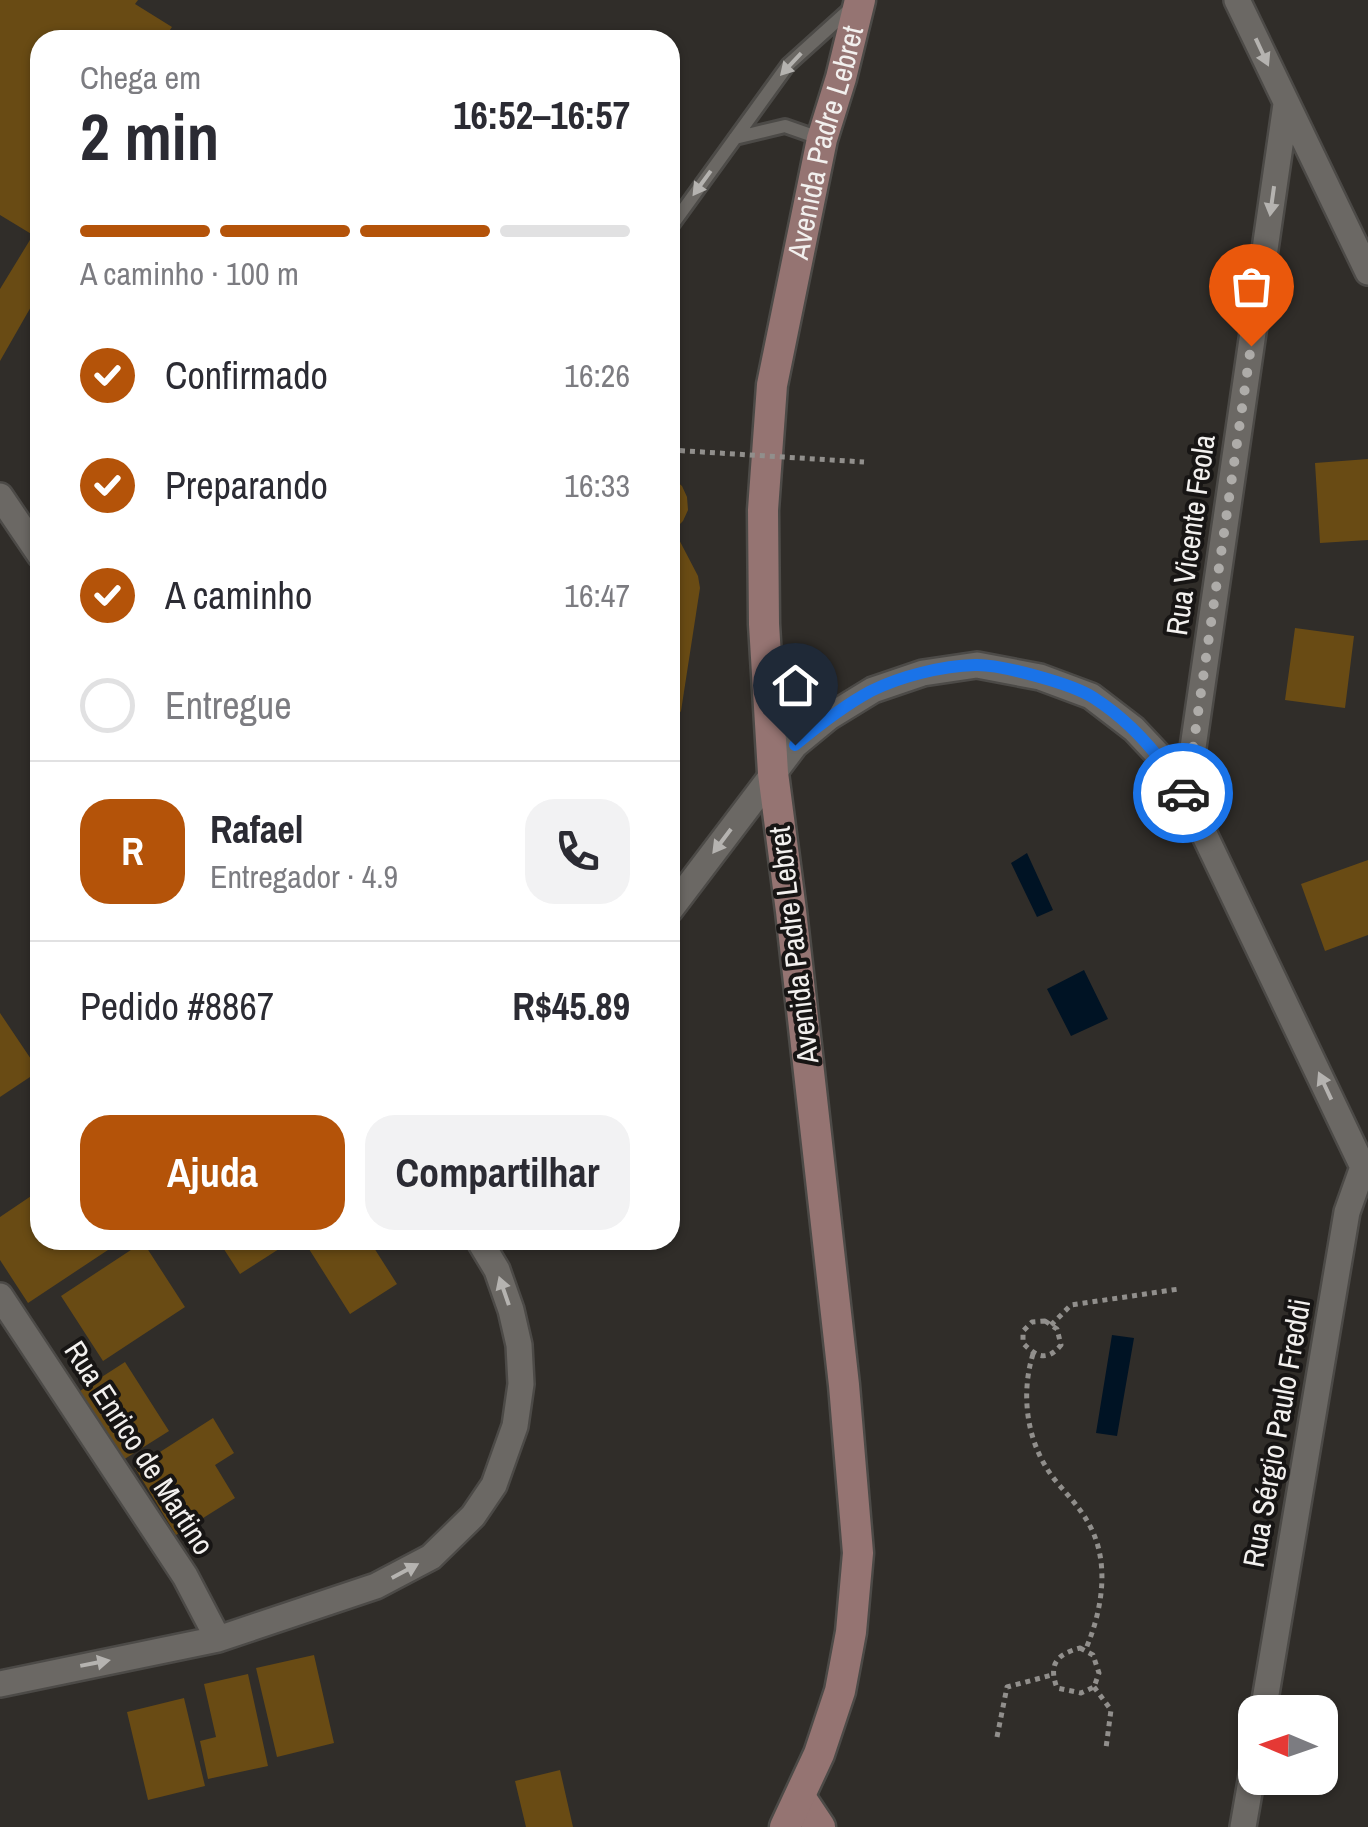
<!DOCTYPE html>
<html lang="pt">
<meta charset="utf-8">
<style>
body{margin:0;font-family:"Archivo Narrow",sans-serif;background:#f2f2f3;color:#2b2b33;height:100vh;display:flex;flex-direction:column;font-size:38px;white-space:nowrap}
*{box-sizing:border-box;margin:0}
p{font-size:32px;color:#7c7c81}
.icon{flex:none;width:55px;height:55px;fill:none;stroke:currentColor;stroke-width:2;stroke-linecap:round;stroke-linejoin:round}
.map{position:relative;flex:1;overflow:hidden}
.panel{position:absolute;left:30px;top:30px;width:650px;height:1220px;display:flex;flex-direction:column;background:#fff;border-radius:30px;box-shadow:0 2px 8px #0004}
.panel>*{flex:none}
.needle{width:65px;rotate:272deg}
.tools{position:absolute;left:1238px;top:1695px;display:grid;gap:20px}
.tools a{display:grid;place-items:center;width:100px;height:100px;border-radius:20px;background:#fff;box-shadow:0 2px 8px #0004;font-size:50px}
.pin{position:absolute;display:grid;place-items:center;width:85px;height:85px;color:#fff;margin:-102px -42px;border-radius:50% 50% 50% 0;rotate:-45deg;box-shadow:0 0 10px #0007}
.pin .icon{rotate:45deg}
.courier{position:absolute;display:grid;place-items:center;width:100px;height:100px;margin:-50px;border:8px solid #1a73e8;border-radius:50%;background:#fff;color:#222;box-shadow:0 2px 12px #0007}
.overview em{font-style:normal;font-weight:700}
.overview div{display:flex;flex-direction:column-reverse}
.overview{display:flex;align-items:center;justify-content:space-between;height:170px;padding:0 50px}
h1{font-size:65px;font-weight:700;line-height:75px}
.bar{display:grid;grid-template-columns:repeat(4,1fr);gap:15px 10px;align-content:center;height:120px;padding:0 50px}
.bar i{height:12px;border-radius:8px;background:#e1e1e2}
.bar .selected{background:#b45309}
.bar p{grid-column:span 4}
.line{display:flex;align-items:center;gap:25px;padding:0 50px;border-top:2px solid #e1e1e2}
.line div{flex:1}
.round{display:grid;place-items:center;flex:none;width:105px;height:105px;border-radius:30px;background:#f2f2f3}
ol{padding:0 50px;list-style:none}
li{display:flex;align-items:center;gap:30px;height:110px}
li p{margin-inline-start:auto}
li .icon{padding:10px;border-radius:50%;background:#b45309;color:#fff;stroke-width:4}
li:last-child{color:#7c7c81}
li i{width:55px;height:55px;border:5px solid #e1e1e2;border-radius:50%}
.primary-button{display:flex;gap:20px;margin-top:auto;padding:20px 50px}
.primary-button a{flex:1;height:115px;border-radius:30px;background:#b45309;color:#fff;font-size:40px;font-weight:700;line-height:115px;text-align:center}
.primary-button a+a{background:#f2f2f3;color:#2b2b33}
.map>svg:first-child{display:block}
</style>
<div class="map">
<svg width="1368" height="1827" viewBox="0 0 1368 1827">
<rect width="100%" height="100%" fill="#302d29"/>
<!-- water -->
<path fill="#001324" d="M1027,853L1053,910L1037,917L1011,863Z
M1084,970L1108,1019L1071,1036L1047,989Z
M1112,1335L1134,1338L1117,1436L1096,1433Z"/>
<!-- building -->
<path fill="#694b14" d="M0,0H138L135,4L172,27L163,40H40V291L0,361V289L33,235L0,215Z
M1368,459V540L1320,543L1315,463Z
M670,476L682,486L687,497L688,510L683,521L674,530L698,576L700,588L681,711L670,727Z
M1295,628L1354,636L1345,708L1285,700Z
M1368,860V935L1325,951L1301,884Z
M0,1013L39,1071L0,1097Z
M40,1190V1240H123L28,1303L0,1260V1217Z
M218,1240H293L240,1274Z
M323,1240H369L397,1284L350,1314L309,1249Z
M143,1242L185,1307L103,1361L61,1296Z
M125,1362L169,1431L123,1460L80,1391Z
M213,1418L234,1453L215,1465L235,1498L176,1535L135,1468Z
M314,1655L334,1743L277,1757L256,1668Z
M248,1674L268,1766L208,1779L200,1741L216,1737L204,1684Z
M184,1698L205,1786L148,1800L127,1712Z
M560,1770L573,1827H526L515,1781Z"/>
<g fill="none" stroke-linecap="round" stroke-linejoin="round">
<defs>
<path id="lane" d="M735,138L785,126L822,139
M670,228L788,65L850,9"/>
<path id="street" d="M1237,0L1368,272
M0,496L40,555
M1186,796L1286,104
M670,910L795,745L829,717L873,690L923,673L977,665L1040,677L1091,696L1134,729L1166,763L1186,796L1363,1167L1368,1174
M0,1296L185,1576L218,1639
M0,1684L218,1639L376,1586L431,1557L473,1516L494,1485L515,1426L521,1384L519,1345L511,1310L497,1270L479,1240
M1263,1712L1347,1212L1363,1167
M1243,1827L1255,1758"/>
<g id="secondary">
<path d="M800,1797L820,1827"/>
<path id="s1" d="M785,1827L819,1754L840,1691L851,1632L858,1553L844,1385L791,911L773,773L764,624L763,510L772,385L822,139L841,78L860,0"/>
</g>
</defs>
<!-- lane casing -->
<use href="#lane" stroke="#4c4a47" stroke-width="18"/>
<!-- street casing -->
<use href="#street" stroke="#4c4a47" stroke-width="30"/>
<!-- secondary casing -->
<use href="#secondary" stroke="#4c4a47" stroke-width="35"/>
<!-- path -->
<path stroke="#918f8c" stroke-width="5" stroke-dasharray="5 5" stroke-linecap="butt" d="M1045,1321L1057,1329L1061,1345C1047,1362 1036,1357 1023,1343V1331L1032,1322Z
M1051,1325L1071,1305L1179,1289
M1033,1354C1020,1396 1027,1445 1055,1480C1069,1497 1082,1509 1092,1530C1110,1568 1101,1614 1085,1651
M1080,1648L1093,1655L1099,1673L1094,1687L1081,1693L1057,1688C1048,1664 1057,1654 1080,1648Z
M1094,1687L1111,1710L1106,1748
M997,1737L1007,1687L1052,1675"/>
<!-- lane -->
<use href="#lane" stroke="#6b6864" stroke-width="12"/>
<!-- street -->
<use href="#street" stroke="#6b6864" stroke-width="25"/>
<!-- secondary -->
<use href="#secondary" stroke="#957472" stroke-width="30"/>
<!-- path-bridge -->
<path stroke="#918f8c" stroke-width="5" stroke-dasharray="5 5" stroke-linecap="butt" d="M670,450L864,462"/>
</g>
<!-- one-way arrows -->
<defs><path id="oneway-solid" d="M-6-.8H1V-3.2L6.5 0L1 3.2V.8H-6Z" transform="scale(2.5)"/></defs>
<g fill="#b5b3b0">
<use href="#oneway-solid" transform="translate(1262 52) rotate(65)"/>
<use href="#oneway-solid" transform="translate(791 64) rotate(133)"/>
<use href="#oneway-solid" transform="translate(702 183) rotate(126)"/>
<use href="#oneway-solid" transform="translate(1272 201) rotate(98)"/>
<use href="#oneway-solid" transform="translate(722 841) rotate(127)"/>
<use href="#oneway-solid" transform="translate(1325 1086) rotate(-115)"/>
<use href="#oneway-solid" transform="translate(504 1291) rotate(-109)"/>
<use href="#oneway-solid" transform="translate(405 1571) rotate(-28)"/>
<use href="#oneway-solid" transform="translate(95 1663) rotate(-11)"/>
</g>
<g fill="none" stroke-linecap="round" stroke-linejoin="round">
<!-- done -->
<path stroke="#aeaca9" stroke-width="10" stroke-dasharray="0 18" d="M1183,793L1186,796L1251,346"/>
<!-- route -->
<path stroke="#1a73e8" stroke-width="12" d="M795,745C819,725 843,706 871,691C901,676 942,666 975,665C1000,664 1073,684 1094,698C1131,722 1160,755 1183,793"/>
</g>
<g text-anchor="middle" stroke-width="8" stroke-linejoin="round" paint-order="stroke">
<!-- street labels -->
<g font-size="30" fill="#f2f0ee" stroke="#171514">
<text dy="10" stroke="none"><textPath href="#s1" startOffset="1708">Avenida Padre Lebret</textPath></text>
<text transform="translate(1191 535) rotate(-82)" y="10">Rua Vicente Feola</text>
<text transform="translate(794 945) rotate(-97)" y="10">Avenida Padre Lebret</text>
<text transform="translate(1277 1433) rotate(-80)" y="10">Rua Sérgio Paulo Freddi</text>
<text transform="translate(139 1448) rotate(57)" y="10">Rua Enrico de Martino</text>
</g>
</g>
</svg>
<div class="tools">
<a><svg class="needle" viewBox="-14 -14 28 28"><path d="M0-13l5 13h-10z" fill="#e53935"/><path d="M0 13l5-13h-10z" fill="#7c7c81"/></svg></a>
</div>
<div class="pin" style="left:1251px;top:346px;background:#ea580c"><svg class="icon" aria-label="bag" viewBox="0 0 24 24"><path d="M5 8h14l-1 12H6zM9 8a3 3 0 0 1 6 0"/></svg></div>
<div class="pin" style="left:795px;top:745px;background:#1f2937"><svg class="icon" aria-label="home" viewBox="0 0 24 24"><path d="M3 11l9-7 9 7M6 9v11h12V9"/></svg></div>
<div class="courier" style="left:1183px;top:793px"><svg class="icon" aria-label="car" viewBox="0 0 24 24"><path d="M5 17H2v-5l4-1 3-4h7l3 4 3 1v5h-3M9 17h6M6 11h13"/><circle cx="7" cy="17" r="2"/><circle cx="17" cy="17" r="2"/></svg></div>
<section class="panel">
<div class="overview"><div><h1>2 min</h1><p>Chega em</p></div><em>16:52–16:57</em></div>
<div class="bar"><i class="selected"></i><i class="selected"></i><i class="selected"></i><i></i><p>A caminho · 100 m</p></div>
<ol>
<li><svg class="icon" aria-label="check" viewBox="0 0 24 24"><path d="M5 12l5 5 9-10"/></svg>Confirmado<p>16:26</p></li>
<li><svg class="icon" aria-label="check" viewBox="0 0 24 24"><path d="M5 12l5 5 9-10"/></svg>Preparando<p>16:33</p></li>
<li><svg class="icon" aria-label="check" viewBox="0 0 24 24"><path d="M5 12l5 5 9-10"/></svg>A caminho<p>16:47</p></li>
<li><i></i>Entregue</li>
</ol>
<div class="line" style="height:180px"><b class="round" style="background:#b45309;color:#fff">R</b><div><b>Rafael</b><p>Entregador · 4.9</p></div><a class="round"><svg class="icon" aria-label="phone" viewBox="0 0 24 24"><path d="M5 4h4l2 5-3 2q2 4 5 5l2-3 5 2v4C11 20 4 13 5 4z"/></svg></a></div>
<div class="line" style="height:130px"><div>Pedido #8867</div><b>R$45.89</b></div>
<div class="primary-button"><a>Ajuda</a><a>Compartilhar</a></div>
</section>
</div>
